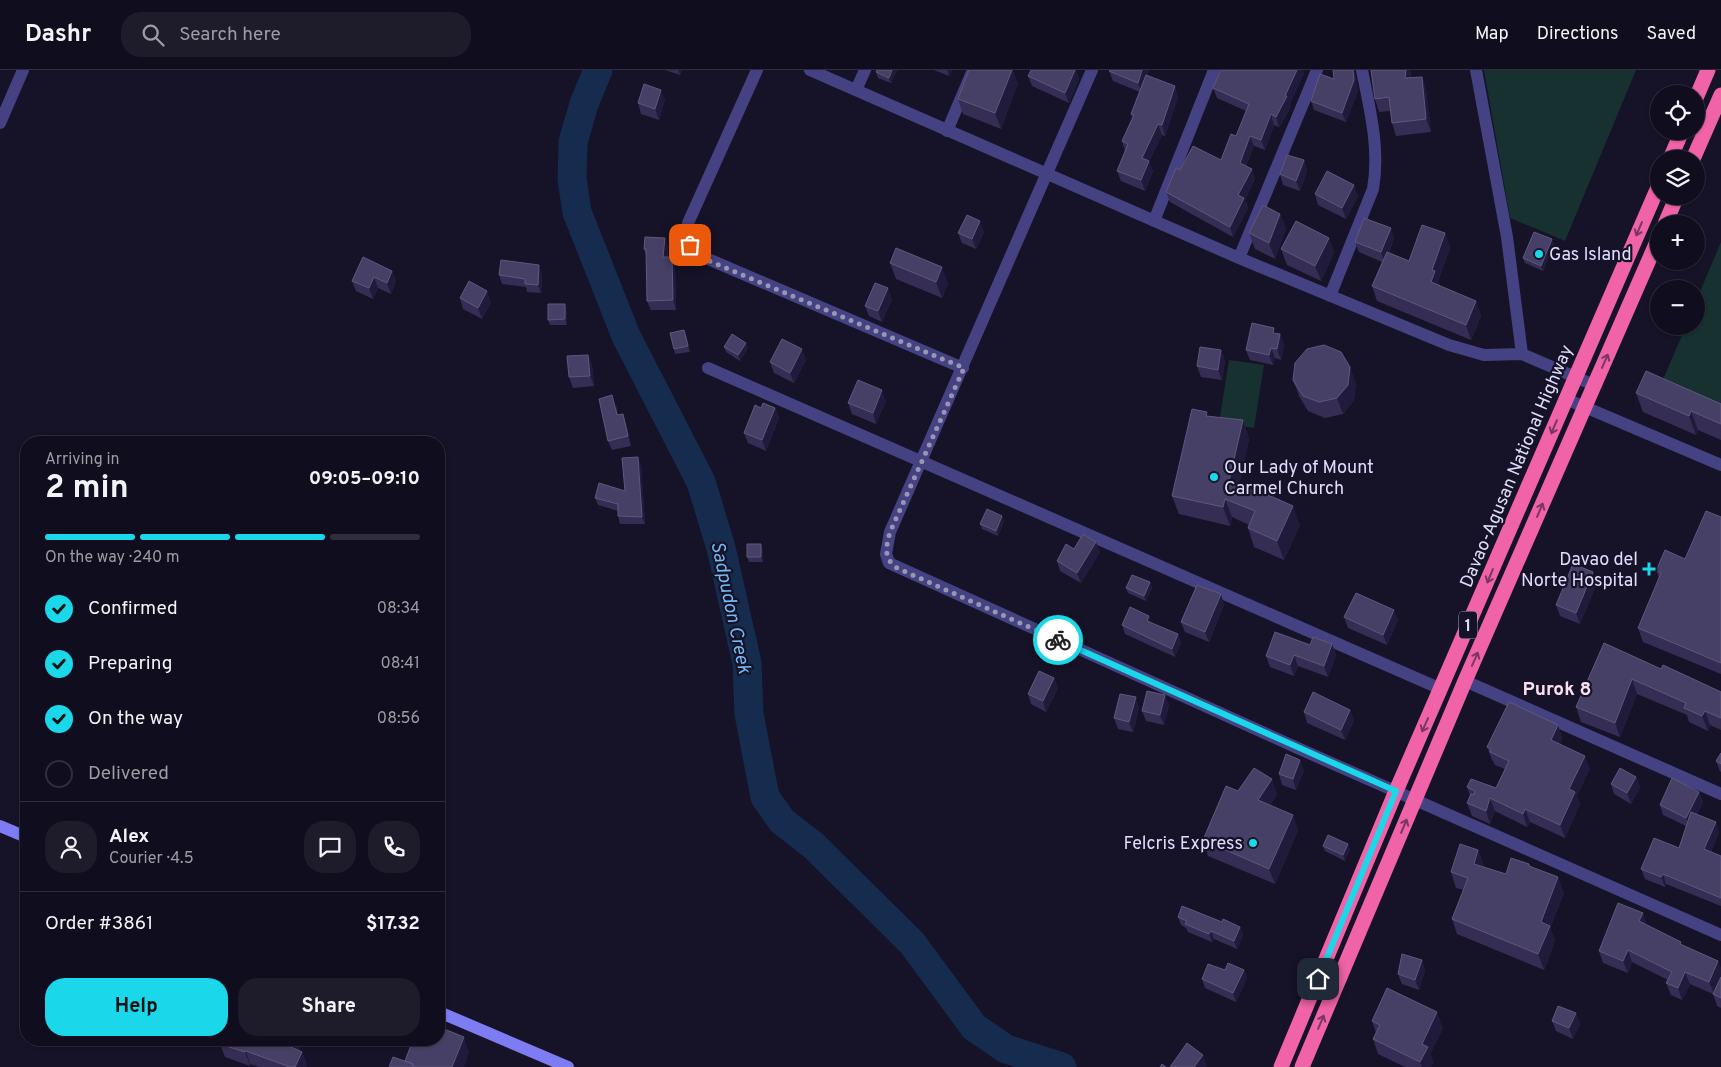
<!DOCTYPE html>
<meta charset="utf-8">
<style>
body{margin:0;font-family:Overpass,sans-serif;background:#1e1c2b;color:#f1f3f6;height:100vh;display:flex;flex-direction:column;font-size:19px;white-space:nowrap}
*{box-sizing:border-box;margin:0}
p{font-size:16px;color:#9c9ca4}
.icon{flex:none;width:28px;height:28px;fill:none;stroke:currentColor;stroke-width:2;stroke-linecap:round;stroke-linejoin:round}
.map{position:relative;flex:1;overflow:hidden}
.side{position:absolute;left:20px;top:366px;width:425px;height:610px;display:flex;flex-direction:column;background:#100e1e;border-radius:20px;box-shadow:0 1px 4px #0004,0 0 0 1px #302e3c}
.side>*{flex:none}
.fabs{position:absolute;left:1650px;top:15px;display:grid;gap:10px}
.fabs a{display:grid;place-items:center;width:55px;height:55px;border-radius:50%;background:#100e1e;box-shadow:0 1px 4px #0004,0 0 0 1px #302e3c;font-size:25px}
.pin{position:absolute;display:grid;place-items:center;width:42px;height:42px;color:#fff;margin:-21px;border-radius:10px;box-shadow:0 2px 8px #0006}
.courier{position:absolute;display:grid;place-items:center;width:50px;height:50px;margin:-25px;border:4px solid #1ad8ea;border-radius:50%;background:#fff;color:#222;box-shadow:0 1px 6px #0007}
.head em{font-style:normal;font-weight:700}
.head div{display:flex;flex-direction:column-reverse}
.head{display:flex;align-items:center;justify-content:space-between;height:85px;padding:0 25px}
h1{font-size:32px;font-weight:700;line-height:38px}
.bar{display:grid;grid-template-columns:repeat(4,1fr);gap:8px 5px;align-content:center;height:60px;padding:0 25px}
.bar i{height:6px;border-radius:4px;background:#302e3c}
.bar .current{background:#1ad8ea}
.bar p{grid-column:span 4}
.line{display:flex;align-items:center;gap:12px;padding:0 25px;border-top:1px solid #302e3c}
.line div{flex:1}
.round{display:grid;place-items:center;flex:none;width:52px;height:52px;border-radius:20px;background:#1e1c2b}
ol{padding:0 25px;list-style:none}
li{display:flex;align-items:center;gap:15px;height:55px}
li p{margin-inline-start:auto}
li .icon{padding:5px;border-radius:50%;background:#1ad8ea;color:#111;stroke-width:4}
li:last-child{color:#9c9ca4}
li i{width:28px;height:28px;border:2px solid #302e3c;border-radius:50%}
.primary-button{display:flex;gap:10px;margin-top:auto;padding:10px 25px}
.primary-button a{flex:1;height:58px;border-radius:20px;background:#1ad8ea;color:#111;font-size:20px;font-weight:700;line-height:58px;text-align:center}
.primary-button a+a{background:#1e1c2b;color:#f1f3f6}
header{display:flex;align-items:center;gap:30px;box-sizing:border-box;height:70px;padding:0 25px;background:#100e1e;border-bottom:1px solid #302e3c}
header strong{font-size:24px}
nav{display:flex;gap:28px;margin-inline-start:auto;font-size:18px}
.search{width:350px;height:45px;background:#1e1c2b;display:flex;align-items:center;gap:12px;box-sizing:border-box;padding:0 18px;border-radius:20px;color:#9c9ca4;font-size:19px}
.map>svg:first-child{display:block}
</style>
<header>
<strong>Dashr</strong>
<div class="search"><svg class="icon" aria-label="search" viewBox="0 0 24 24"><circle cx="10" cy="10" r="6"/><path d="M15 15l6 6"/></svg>Search here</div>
<nav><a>Map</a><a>Directions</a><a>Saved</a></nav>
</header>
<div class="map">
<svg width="1721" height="997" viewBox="0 0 1721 997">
<rect width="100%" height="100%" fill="#161328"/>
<!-- green -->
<path fill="#163130" d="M1484,0H1636L1565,171L1510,148Z
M1721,172V347L1658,321L1686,256H1696V231Z
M1229,290L1264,295L1254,358L1219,353Z"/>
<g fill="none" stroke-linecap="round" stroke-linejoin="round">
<!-- river -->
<path stroke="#162c4e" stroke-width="29" d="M598,0L584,34L573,72L572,109L577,142L626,266L701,412L721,478L747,593L749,644L765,727L782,751L814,776L912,873L974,957L1006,979L1062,997"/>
<!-- street -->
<path stroke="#444282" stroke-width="12" d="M757,0L688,153L687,166L694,183L963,298
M810,0L1239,188L1449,275L1484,285L1522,284L1594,315
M1092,0L890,462L886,484L889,493L1302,680L1721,865
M1476,0L1507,167L1522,284
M856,20L865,0
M0,53L23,0
M947,61L973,0
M1154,151L1214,0
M1239,188L1317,0
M1330,226L1373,119C1380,79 1370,40 1362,0
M708,298L1441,619
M1566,329L1721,395
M1465,611L1721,724"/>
<!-- secondary -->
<path stroke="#7e7cf3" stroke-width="12" d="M0,756L26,767
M439,942L568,997"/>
<!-- highway -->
<path stroke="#f163a8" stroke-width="15" d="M1696,28L1708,0
M1670,89L1682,61
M1693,89L1721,25
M1665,154L1677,126
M1281,997L1396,721L1659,115
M1302,997L1465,611L1659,167"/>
</g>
<!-- wall -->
<path fill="#352d54" d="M665,0H682L680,5Z
M897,0L891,13L878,8L876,2Z
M934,0H952L949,6Z
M1031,0H1076L1079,9L1069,33L1032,16L1028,6Z
M1149,0L1147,5L1178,27L1165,66L1162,65L1149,92L1153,101L1145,121L1121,111L1117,101L1125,81L1122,71L1132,48L1131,44L1140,22L1113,11L1109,1Z
M1371,0H1411V8L1422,7L1426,20L1431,62L1396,66L1392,53L1390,41L1379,42L1375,29Z
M1304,3L1290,34L1291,37L1279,57L1274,55L1265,80L1254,76L1246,96L1255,109L1245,130L1248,138L1233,167L1170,132L1166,122L1180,100L1221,90L1236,66L1246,41L1217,28L1213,18Z
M1018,13L1001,59L963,44L958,29Z
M1358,20L1346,52L1314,40L1311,31Z
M665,30L659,50L641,44L638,33Z
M1304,90L1307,101L1300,121L1283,115L1280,104Z
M1315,124L1358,126L1346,149L1318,135Z
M1280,144L1286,159L1275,189L1255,179L1249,163Z
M984,162L976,179L962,173L958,163Z
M1445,163L1450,178L1438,211L1440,216L1476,231L1481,246L1471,270L1377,231L1372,216L1382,192L1359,182L1355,172L1394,168L1389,183L1409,191Z
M665,168L668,178V187H672L675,196L676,240H651L647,231L646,185L644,179Z
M1329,168L1334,183L1321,211L1287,195L1281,179Z
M1554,174L1543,201L1525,193L1523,188Z
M890,193L948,213L942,228L896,209Z
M392,201L396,211L391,224L378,218L373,229L356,221L352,211Z
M542,204L541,223L527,222L526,217L502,214L499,205Z
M460,228L491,232L482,249L463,239Z
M892,229L882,252L869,246L865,236Z
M567,239V255H550L548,250Z
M1280,264L1284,275L1281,290L1275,288L1273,295L1250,290L1246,280Z
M686,265L690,282L675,284L674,279Z
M746,273L748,278L740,291L726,282L724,277Z
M1221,280L1225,291L1222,310L1201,307L1197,296Z
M588,285L592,295L594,316L573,318L569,307Z
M806,290L794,313L774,303L770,292Z
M1293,310L1356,313L1354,330L1343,344L1325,348L1308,341L1299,326Z
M1636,323L1721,334V370L1698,360L1696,365L1643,342Z
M886,331L876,354L852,344L848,333Z
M616,335L618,345L626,353L631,376L612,380L608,371Z
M761,338H775L779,348L766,381L748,373L744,363Z
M1208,346L1243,350L1249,369L1239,415L1300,455L1284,490L1254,477L1248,458L1249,455L1232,447L1230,456L1179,444L1172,426Z
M641,395L645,454H620L618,446V441L598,435L595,428L625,421Z
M1721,447V604L1643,572L1638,558L1659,508L1656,501L1685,489Z
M1004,451L998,466L982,459L980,454Z
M763,479V492H749L747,487Z
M1074,479L1100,482L1081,513L1060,501L1057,491Z
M1593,502L1597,513L1580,554L1560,546L1556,535Z
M1150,512L1152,518L1146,531L1128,523L1126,518Z
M1224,535L1209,572L1185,562L1181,552Z
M1344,547L1398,550L1387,575L1348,558Z
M1152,553L1178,564L1181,573L1175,587L1125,564L1122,555Z
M1604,573L1661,599L1721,622V660L1710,655L1708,661L1689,652L1687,645L1637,624L1620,667L1581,652L1576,637Z
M1332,574L1336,585L1328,607L1298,596L1294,606L1270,597L1266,586L1310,575Z
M1054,608L1058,618L1046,642L1031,634L1028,624Z
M1169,635L1164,655L1146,651L1142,641Z
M1139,638L1133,662L1118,659L1114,648Z
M1350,640L1354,650L1345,670L1307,653L1304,642Z
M1558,655L1562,668L1560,674L1590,698L1577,726L1580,734L1565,768L1530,752L1527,757L1495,741L1490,754L1472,746L1467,733L1470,726L1467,717L1496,718L1505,699L1495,695L1493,691L1492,690L1487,677Z
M1721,683V702L1720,701L1716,691Z
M1304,700L1296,720L1282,715L1279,704Z
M1636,707L1640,717L1631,734L1614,724L1611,714Z
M1238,721L1277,724L1270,735L1298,760L1275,814L1208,786L1203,770Z
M1699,722L1703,732L1697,744L1719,762L1711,782L1721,786V836L1666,814L1665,817L1645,809L1641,799L1679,778L1686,756L1663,745L1660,735Z
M1323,776L1350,779L1345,791L1325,781Z
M1478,780L1484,796V797L1506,804L1529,794L1531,797L1564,823L1550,858L1555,871L1544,900L1457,864L1452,849L1464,820L1456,818L1451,802Z
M1178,847L1222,852L1240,857L1243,865L1237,879L1214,869L1212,872L1188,862L1186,858L1181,855Z
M1647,855L1682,875L1721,907V938L1717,936L1713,924L1690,914L1682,930L1671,925L1666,913L1668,910L1632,892L1628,903L1603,893L1599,881Z
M1422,890L1425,901L1419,920L1402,914L1398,904Z
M1225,900H1244L1247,908L1236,932L1205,918L1202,909Z
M1576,943L1580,954L1573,969L1556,961L1552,951Z
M1372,951L1443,958L1430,984L1433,992L1431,997H1405L1378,984L1373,969L1376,963Z
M302,972L299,981L302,982L307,995L306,997H259L250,994V996L225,987L220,974Z"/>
<!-- shaded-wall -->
<path fill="#211b3b" d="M678,0H682L680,5Z
M892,0H897L891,13L889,8Z
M947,0H952L949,6Z
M1012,0H1013L1018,13L1001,59L995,43Z
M1075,0H1076L1079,9L1069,33L1065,23Z
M1142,0H1149L1142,23L1138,13Z
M1297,0H1303L1304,3L1290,34L1291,37L1279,57L1276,47Z
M1353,0H1355L1358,20L1346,52L1342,43Z
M1406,0H1411L1410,22L1405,8Z
M1422,7L1426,20L1431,62L1426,49Z
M1175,16L1178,27L1165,66L1162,55Z
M661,20L665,30L659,50L655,39Z
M1271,44L1274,55L1265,80L1261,70Z
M1158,54L1162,65L1149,92L1153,101L1145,121L1141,110L1142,88Z
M1250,66L1254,76L1243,103L1240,93Z
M1304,90L1307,101L1300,121L1296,111Z
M1252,99L1255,109L1245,130L1248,138L1233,167L1230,157L1238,125Z
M1354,115L1358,126L1346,149L1342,138Z
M1280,144L1286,159L1275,189L1269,173Z
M980,151L984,162L976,179L972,169Z
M1391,158L1394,168L1385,193L1381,182Z
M1445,163L1450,178L1438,211L1440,216L1431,212L1432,200Z
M665,168L668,178L667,196L663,187Z
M1329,168L1334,183L1321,211L1315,196Z
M1552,169L1554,174L1543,201L1541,196Z
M672,187L675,196L676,240L673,230Z
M539,195L542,204L541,223L538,215Z
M942,197L948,213L942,228L936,212Z
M392,201L396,211L391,224L387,213Z
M374,207L378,218L373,229L369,218Z
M888,218L892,229L882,252L878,241Z
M487,221L491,232L482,249L478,238Z
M1476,231L1481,246L1471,270L1466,255Z
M565,234L567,239V255L565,249Z
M684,260L686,265L690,282L688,276Z
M1280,264L1284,275L1281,290L1277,279Z
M746,273L748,278L740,291L738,285Z
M1271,278L1275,288L1273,295L1269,285Z
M802,279L806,290L794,313L790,303Z
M1221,280L1225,291L1222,310L1218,300Z
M588,285L592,295L594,316L590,306Z
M1350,297L1356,313L1354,330L1343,344L1337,328Z
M882,320L886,331L876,354L873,343Z
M775,338L779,348L766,381L762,370Z
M1691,341L1698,360L1696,365L1689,346Z
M623,344L626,353L631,376L628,366Z
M1243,350L1249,369L1236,430L1229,411Z
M638,387L641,395L645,454L642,447Z
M1225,429L1232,447L1230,456L1223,437Z
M1293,436L1300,455L1284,490L1277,471Z
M1002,446L1004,451L998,466L996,461Z
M1096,472L1100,482L1081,513L1077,503Z
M761,474L763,479V492L761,487Z
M1593,502L1597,513L1580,554L1576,543Z
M1150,512L1152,518L1146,531L1144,526Z
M1221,524L1224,535L1209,572L1205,562Z
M1394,540L1398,550L1387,575L1383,565Z
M1149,546L1152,555L1147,551Z
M1178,564L1181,573L1175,587L1172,579Z
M1332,574L1336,585L1328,607L1324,596Z
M1294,585L1298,596L1294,606L1290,595Z
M1054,608L1058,618L1046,642L1043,631Z
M1632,609L1637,624L1620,667L1615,653Z
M1165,625L1169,635L1164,655L1160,645Z
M1136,627L1139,638L1133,662L1129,652Z
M1350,640L1354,650L1345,670L1341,660Z
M1705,641L1710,655L1708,661L1702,646Z
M1558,655L1562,668L1555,683L1551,670Z
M1585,686L1590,698L1577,726L1580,734L1565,768L1560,755L1569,719Z
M1300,690L1304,700L1296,720L1293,709Z
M1636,707L1640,717L1631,734L1627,723Z
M1272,709L1277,724L1263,745L1258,730Z
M1699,722L1703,732L1690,758L1686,748Z
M1490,728L1495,741L1490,754L1486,741Z
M1525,739L1530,752L1527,757L1523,744Z
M1293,745L1298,760L1275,814L1269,799Z
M1716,752L1719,762L1708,789L1704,779Z
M1348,774L1350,779L1345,791L1343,785Z
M1478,780L1484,796L1479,810L1474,794Z
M1663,804L1666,814L1665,817L1661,807Z
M1558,807L1564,823L1550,858L1555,871L1544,900L1538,884L1541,852Z
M1643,843L1647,855L1643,863L1639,851Z
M1240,857L1243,865L1237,879L1234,871Z
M1211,861L1214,869L1212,872L1209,864Z
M1628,880L1632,892L1628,903L1623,891Z
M1422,890L1425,901L1419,920L1415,910Z
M1718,891L1721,898V907L1714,924L1709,912Z
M1244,900L1247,908L1236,932L1233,923Z
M1685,902L1690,914L1682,930L1678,918Z
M1437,942L1443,958L1430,984L1433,992L1431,997H1422L1420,992L1422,974Z
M1576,943L1580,954L1573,969L1569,958Z
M464,967L469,983L464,997H452Z
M293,970H301L302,972L296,990L291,977Z
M246,981L250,994V996L245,982Z
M302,982L307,995L306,997H295Z
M1203,985L1207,995L1205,997H1194Z"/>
<!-- building -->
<path fill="#474066" stroke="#5f587d" d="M877,0H892L889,8L876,2Z
M969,0H1012L995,43L958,29Z
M1031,0H1075L1065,23L1028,6Z
M1110,0H1142L1138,13L1109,1Z
M1221,0H1297L1285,26H1287L1276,47L1271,44L1261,70L1250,66L1240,93L1252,99L1238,125L1244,128L1230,157L1166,122L1176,98L1180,100L1193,76L1221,90L1231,64L1236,66L1249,34L1213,18Z
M1333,0H1353L1354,10L1342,43L1311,31L1320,4L1334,9Z
M1371,0H1406L1405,8L1422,7L1426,49L1392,53L1389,27L1375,29Z
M1146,5L1175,16L1162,55L1158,54L1142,88L1149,91L1141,110L1117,101L1128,74L1122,71L1134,45L1131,44Z
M644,14L661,20L655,39L638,33Z
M1287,85L1304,90L1296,111L1280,104Z
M1327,101L1354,115L1342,138L1315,124Z
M1263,135L1280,144L1269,173L1249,163Z
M967,145L980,151L972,169L958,163Z
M1364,148L1391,158L1381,182L1355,172Z
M1296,151L1329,168L1315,196L1281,179Z
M1422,155L1445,163L1432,200L1435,201L1431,212L1476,231L1466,255L1372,216L1387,182L1409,191Z
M1534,162L1552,169L1541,196L1523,188Z
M645,167L665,168L663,187H672L673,230L647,231L646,179H644Z
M896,178L942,197L936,212L890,193Z
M363,187L392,201L387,213L374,207L369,218L352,211Z
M501,190L539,195L538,215L525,214V209L499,205Z
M469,211L487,221L478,238L460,228Z
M875,213L888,218L878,241L865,236Z
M548,234H565V249L548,250Z
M1252,253L1274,258L1273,263L1280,264L1277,279L1271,278L1269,285L1246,280Z
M684,260L688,276L674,279L670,263Z
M732,264L746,273L738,285L724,277Z
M782,269L802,279L790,303L770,292Z
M1324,275L1341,282L1350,297L1348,315L1337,328L1319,332L1303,326L1293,310L1295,293L1307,279Z
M1200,277L1221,280L1218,300L1197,296Z
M588,285L590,306L569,307L567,286Z
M1646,301L1721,334V354L1691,341L1689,346L1636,323Z
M858,310L882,320L873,343L848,333Z
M612,325L617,345L623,344L628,366L608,371L599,329Z
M763,333L775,338L762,370L744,363L755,335L761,338Z
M1192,339L1207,342L1206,346L1243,350L1229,411L1263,425L1264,423L1293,436L1277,471L1248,458L1255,441L1225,429L1223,437L1172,426Z
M638,387L642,447L618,446V434L595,428L599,413L625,421L622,388Z
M987,439L1002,446L996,461L980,454Z
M1706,441L1721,447V593L1638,558L1661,503L1656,501L1665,480L1685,489Z
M1083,464L1096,472L1077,503L1057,491L1066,474L1074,479Z
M747,474H761V487H747Z
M1573,494L1593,502L1576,543L1556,535Z
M1132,505L1150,512L1144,526L1126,518Z
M1197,515L1221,524L1205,562L1181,552Z
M1356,523L1394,540L1383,565L1344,547Z
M1130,537L1149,546L1147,551L1178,564L1172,579L1122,555Z
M1275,562L1310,575L1313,567L1332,574L1324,596L1294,585L1290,595L1266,586Z
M1604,573L1661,599L1663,595L1721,622V648L1705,641L1702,646L1684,638L1686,633L1632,609L1615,653L1576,637Z
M1039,601L1054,608L1043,631L1028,624Z
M1147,621L1165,625L1160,645L1142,641Z
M1313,622L1350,640L1341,660L1304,642Z
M1120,624L1136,627L1129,652L1114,648Z
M1509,632L1558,655L1551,670L1585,686L1569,719L1575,722L1560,755L1525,739L1523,744L1490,728L1486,741L1467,733L1471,724L1474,725L1475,721L1467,717L1471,709L1496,718L1509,691L1490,682L1491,679L1487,677Z
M1721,683V694L1716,691Z
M1286,684L1300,690L1293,709L1279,704Z
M1254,698L1272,709L1258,730L1293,745L1269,799L1203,770L1226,716L1238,721Z
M1620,698L1636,707L1627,723L1611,714Z
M1672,708L1699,722L1686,748L1660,735Z
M1691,742L1716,752L1704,779L1721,786V828L1663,804L1661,807L1641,799L1654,768L1679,778Z
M1328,765L1348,774L1343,785L1323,776Z
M1460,774L1478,780L1474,794L1506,804L1511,788L1529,794V796L1558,807L1541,852L1550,856L1538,884L1452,849L1468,808L1451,802Z
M1618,833L1643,843L1639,851L1681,872L1680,874L1718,891L1709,912L1685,902L1678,918L1666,913L1672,902L1628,880L1623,891L1599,881Z
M1182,836L1222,852L1223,849L1240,857L1234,871L1211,861L1209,864L1185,854L1187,851L1178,847Z
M1402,884L1422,890L1415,910L1398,904Z
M1228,893L1244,900L1233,923L1202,909L1208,894L1225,900Z
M1721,907V928L1713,924Z
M1387,918L1437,942L1422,974L1428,977L1420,992L1373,969L1380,955L1372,951Z
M1558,936L1576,943L1569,958L1552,951Z
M439,957L464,967L452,997H414L413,994L405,991L413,970H439Z
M222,970H293L291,977L302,982L295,997H290L246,981L245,982L220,974Z
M1187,973L1203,985L1194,997H1170Z
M393,987L413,994L412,997H389Z
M1162,994L1166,997H1160Z"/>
<!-- one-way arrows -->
<defs><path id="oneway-shaft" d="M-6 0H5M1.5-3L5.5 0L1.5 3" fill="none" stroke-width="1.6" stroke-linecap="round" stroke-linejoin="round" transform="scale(1.25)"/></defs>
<g stroke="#793762">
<use href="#oneway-shaft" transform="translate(1639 159) rotate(113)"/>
<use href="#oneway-shaft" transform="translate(1605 291) rotate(-66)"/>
<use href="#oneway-shaft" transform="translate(1554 357) rotate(113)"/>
<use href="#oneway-shaft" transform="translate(1540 440) rotate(-67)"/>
<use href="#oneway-shaft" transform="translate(1490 506) rotate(113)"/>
<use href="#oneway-shaft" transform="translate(1475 589) rotate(-66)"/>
<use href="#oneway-shaft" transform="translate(1425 655) rotate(114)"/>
<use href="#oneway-shaft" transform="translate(1404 756) rotate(-67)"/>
<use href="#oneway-shaft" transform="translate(1321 952) rotate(-67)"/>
</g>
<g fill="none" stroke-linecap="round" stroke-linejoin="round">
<!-- done -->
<path stroke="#9996b2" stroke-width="5" stroke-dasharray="0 9" d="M690,175L694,183L702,188L964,298L890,462C886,477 883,488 897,498L1058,570"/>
<!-- route -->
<path stroke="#1ad8ea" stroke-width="6" d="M1058,570L1396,721L1318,909"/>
</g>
<!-- markers -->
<g fill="#1ad8ea" stroke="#161328" stroke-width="2">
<circle cx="1539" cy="184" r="5"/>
<circle cx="1214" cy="407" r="5"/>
<path d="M1646.5 491.5h5v5h5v5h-5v5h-5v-5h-5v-5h5z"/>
<circle cx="1253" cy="773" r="5"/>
</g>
<g text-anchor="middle" stroke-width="4.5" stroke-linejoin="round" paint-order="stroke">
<!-- shield labels -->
<rect fill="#161328" stroke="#a3a0bc" stroke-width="1" x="1459" y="541.5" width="18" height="27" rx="4"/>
<g font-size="16" font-weight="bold" fill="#e0dcfc">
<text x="1468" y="561">1</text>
</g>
<!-- poi labels -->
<g font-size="18" fill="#e0dcfc" stroke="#161328" text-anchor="start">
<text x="1549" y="190">Gas Island</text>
<text x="1224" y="403">Our Lady of Mount<tspan x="1224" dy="21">Carmel Church</tspan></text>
<text x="1638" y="495" text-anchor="end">Davao del<tspan x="1638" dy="21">Norte Hospital</tspan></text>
<text x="1243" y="779" text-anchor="end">Felcris Express</text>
</g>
<!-- street labels -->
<g font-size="18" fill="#e0dcfc" stroke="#161328">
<text transform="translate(1516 396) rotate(-67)" y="6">Davao-Agusan National Highway</text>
</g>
<!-- water labels -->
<g font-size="19" font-style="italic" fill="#74b9f2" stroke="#161328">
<text transform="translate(732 537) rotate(78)" y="7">Sadpudon Creek</text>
</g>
<!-- neighbourhood labels -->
<g font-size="19" font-weight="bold" fill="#fcdef2" stroke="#161328">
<text x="1557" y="625">Purok 8</text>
</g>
</g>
</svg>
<div class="fabs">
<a><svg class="icon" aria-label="locate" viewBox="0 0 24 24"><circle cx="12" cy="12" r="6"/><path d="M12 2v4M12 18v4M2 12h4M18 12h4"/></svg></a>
<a><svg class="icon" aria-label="layers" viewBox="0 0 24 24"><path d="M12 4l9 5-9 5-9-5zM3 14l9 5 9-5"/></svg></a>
<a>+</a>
<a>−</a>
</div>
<div class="pin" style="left:690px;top:175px;background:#ea580c"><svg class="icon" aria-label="bag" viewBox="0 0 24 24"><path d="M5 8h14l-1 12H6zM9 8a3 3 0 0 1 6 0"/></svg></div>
<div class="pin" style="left:1318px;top:909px;background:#1f2937"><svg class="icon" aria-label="home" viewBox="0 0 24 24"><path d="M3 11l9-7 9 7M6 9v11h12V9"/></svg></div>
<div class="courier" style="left:1058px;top:570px"><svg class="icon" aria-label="bike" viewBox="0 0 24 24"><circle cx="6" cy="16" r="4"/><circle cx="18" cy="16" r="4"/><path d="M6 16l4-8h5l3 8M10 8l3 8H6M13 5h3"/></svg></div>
<section class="side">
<div class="head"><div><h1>2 min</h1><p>Arriving in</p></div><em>09:05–09:10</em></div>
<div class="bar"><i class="current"></i><i class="current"></i><i class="current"></i><i></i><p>On the way · 240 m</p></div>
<ol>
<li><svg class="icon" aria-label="check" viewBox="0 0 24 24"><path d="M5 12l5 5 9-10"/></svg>Confirmed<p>08:34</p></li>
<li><svg class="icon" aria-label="check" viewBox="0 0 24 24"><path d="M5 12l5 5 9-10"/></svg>Preparing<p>08:41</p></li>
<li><svg class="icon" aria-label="check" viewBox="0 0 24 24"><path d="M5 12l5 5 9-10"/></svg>On the way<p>08:56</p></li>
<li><i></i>Delivered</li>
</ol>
<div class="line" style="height:90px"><a class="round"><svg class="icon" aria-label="person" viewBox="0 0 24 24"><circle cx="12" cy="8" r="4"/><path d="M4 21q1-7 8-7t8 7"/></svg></a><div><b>Alex</b><p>Courier · 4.5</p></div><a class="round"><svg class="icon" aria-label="chat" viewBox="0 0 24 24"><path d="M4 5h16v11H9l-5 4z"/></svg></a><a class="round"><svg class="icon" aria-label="phone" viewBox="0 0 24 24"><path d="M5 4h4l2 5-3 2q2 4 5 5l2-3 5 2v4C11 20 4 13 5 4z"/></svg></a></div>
<div class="line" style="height:65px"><div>Order #3861</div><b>$17.32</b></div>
<div class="primary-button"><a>Help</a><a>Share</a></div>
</section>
</div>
